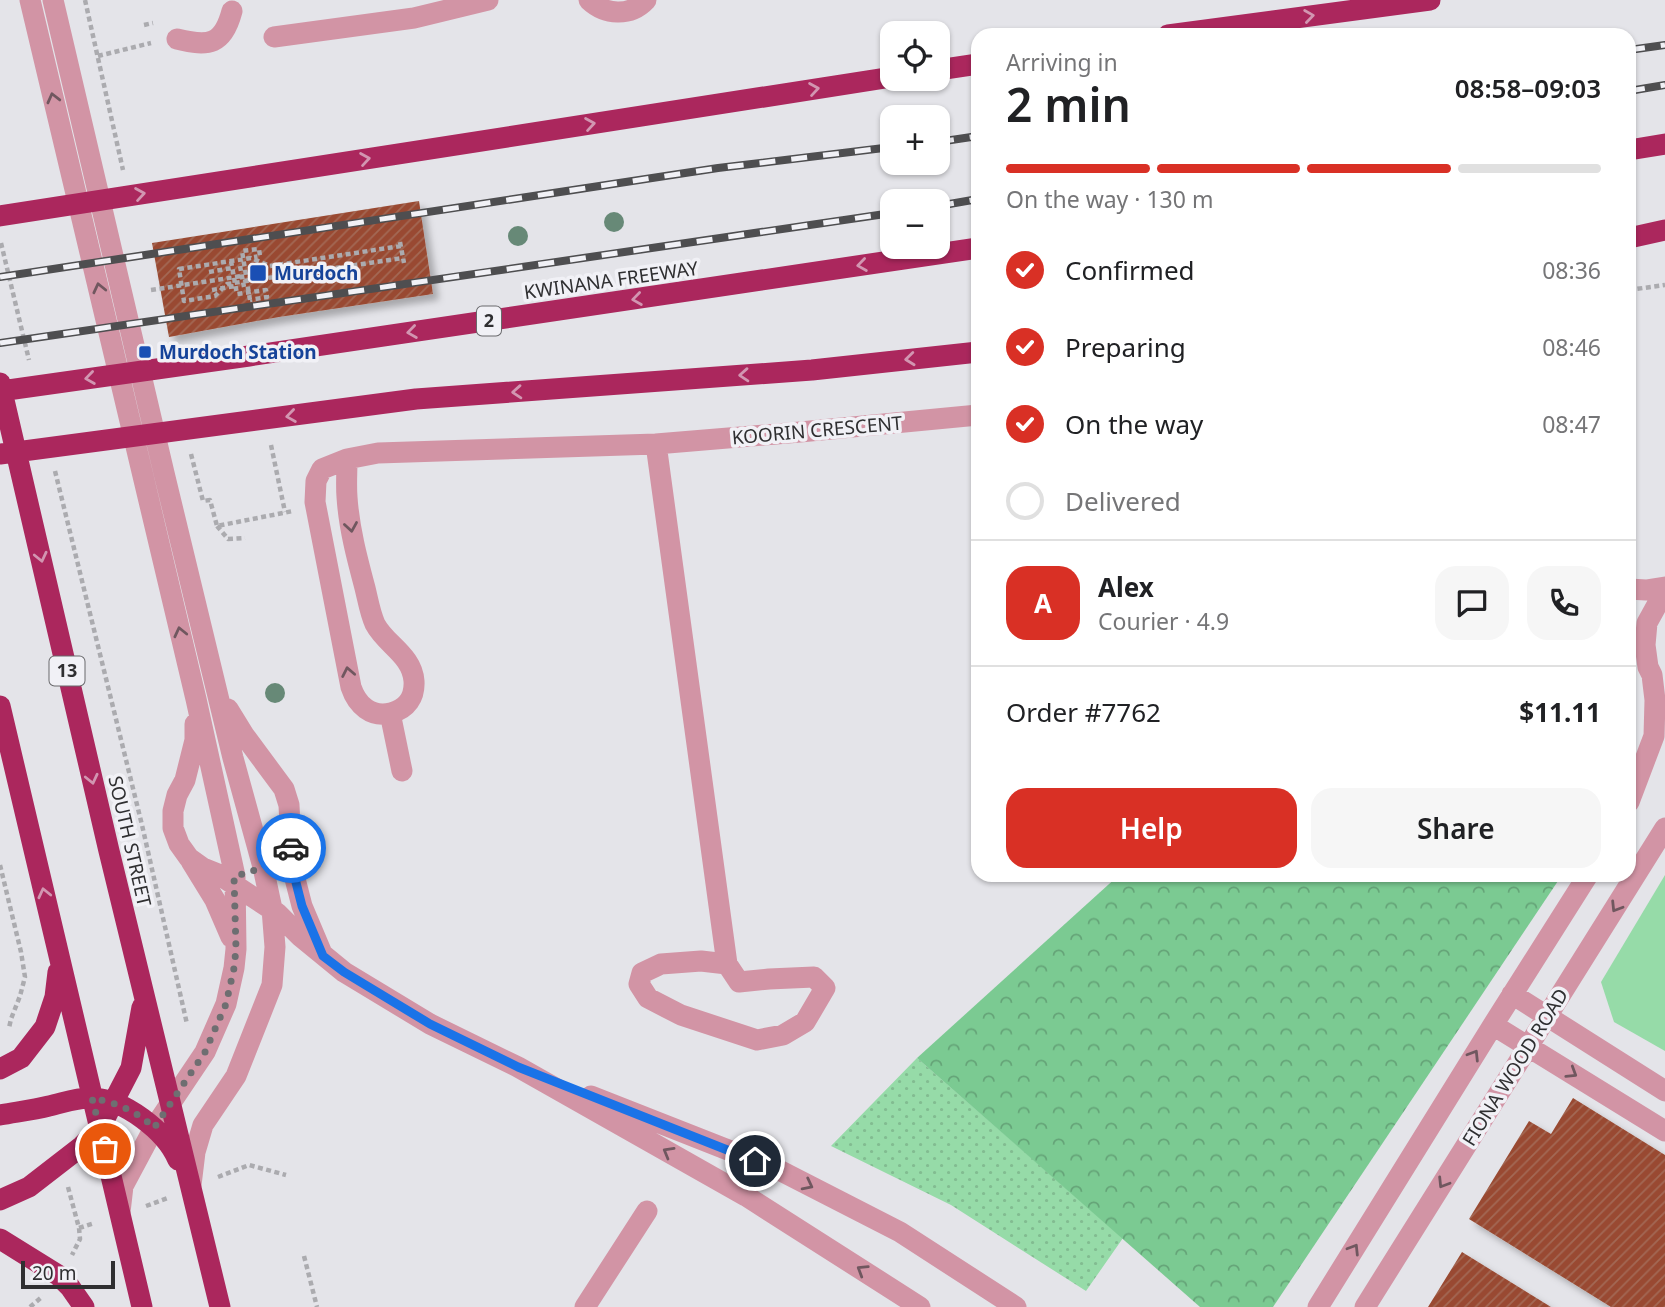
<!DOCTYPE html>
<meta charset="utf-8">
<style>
body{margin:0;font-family:"Noto Sans",sans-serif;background:#f6f6f6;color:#202124;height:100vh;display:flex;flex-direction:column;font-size:26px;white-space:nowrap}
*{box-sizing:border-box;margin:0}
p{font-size:23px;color:#757577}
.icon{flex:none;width:38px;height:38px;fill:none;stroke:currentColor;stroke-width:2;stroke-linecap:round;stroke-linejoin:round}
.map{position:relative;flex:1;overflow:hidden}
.sheet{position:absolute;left:971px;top:28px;width:665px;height:854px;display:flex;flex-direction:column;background:#fff;border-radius:21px;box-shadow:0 2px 5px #0004}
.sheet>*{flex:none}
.buttons{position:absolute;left:880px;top:21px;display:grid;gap:14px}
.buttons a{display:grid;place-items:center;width:70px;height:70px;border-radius:14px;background:#fff;box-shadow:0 2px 5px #0004;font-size:35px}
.scale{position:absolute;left:21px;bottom:18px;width:94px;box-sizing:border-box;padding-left:7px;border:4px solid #2f2f31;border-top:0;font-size:19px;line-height:24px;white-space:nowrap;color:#2f2f31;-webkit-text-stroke:5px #f1f1f6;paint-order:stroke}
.pin{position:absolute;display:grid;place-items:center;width:60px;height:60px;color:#fff;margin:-30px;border:4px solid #fff;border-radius:50%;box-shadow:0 2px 7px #0007}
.courier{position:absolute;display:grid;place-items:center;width:70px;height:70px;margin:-35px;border:5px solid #1a73e8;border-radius:50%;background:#fff;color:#222;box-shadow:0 2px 9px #0007}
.head em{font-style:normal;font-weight:600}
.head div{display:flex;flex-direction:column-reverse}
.head{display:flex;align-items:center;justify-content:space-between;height:119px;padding:0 35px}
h1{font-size:46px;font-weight:600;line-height:52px}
.bar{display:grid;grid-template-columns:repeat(4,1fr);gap:10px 7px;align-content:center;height:84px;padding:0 35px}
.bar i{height:9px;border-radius:5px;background:#e0e0e0}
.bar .active{background:#d93025}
.bar p{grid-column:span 4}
.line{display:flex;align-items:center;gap:18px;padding:0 35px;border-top:2px solid #e0e0e0}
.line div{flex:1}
.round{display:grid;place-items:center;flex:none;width:74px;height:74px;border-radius:21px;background:#f6f6f6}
ol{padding:0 35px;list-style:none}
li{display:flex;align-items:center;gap:21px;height:77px}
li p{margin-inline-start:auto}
li .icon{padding:7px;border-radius:50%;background:#d93025;color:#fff;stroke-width:4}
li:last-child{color:#757577}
li i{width:38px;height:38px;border:4px solid #e0e0e0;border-radius:50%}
.button{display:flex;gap:14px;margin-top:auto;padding:14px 35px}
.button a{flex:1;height:80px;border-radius:21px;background:#d93025;color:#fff;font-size:28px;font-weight:600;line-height:80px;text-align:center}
.button a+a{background:#f6f6f6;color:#202124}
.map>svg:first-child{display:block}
</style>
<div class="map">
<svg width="1665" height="1307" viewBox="0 0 1665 1307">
<defs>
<pattern id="grass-dots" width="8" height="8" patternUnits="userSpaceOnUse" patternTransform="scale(1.75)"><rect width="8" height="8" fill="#96dba8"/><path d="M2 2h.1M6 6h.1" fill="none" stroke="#82bc91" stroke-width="1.8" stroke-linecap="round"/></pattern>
<pattern id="forest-crowns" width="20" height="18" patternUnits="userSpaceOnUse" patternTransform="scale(1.75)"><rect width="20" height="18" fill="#7bca92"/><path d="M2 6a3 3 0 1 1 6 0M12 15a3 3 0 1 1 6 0" fill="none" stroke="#65a478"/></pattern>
<pattern id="building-hatch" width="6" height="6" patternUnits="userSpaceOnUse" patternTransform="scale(1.75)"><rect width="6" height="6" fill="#994a31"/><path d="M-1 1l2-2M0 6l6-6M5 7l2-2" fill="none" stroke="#a36855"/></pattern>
<filter id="shadow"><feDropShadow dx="6" dy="6" stdDeviation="3.5" flood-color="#0004"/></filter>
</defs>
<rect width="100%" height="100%" fill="#e4e4e9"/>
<!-- grass -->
<path fill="url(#grass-dots)" d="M917,1058L1123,1238L1086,1291L951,1205L831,1146Z"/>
<!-- forest -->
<path fill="url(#forest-crowns)" d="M1119,875H1562L1273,1307H1200L917,1058Z"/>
<!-- park -->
<path fill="#96dba8" d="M1665,875V1051L1614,1022L1601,982Z"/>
<!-- building -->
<path fill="url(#building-hatch)" filter="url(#shadow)" d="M419,201L433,294L279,317L169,337L152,243Z
M1573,1098L1665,1155V1307H1611L1469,1219L1529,1121L1551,1134Z
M1462,1252L1551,1307H1428Z"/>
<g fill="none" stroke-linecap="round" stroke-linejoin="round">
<!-- path -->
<path stroke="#ababaf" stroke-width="4.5" stroke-dasharray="5 3.5" stroke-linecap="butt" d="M85,0L123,170
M144,25L153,23
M98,56L151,43
M400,242L404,263
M1,243L29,360
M401,246L270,266L251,258L179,269L184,301L215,296L227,284L403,258
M231,261L237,294L266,290L267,297L250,300
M240,266L244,287
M209,272L232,268
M151,290L242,276
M212,290L235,286
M1629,290L1665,285
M250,300L242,251L259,249L260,256L254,257
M271,445L285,512
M191,454L203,501L210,500L217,526L293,511
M55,471L142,825L187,1024
M217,526L228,539L245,538
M0,865L21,952L25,977L20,996L11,1019L9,1028
M218,1177L249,1165L286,1175
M68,1187L79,1228L80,1239L72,1255
M146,1206L168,1198
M79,1228L95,1223
M304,1256L317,1307
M30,1307L43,1296"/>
<!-- minor -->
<path stroke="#d294a5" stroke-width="21" d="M30,0L196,699L235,876L236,949L234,968L226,1004L205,1052L154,1128L123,1186L120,1212
M53,0L164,473L233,758L263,867L272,909L275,947L272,985L236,1076L203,1125L195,1152L191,1185
M589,0C605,15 630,17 646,0
M274,37L414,18L488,0
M177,39C209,47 223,45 232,11
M656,444L800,432L978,415
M347,459C347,472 346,485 347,497C349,528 357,558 365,588C368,600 370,613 375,624C386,645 412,655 414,681C415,697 407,709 391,713C371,718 357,705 351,687L315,502L316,481L322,469L347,459L378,453L656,444L727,964L739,982L769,979L814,977L825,988L805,1022L783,1035L757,1040L681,1015L648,998L639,984L642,973L661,964L701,961L727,964
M1629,589L1646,590L1665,587
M228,709L244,735L284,789L289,805L292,867L302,906L321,951
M390,713L402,771
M195,724V740L185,780L177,795L173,811V828L179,844L189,858L203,868L218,874L277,913L300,936L344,972L430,1024L518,1067L746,1196L920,1307
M1629,802L1654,736L1655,700L1652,675L1648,667L1645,645L1647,623L1658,603L1665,597
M191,861L215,900L231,937
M1512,994L1665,1091
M1493,1025L1665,1131
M591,1096L779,1170L900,1232L1016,1307
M585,1307L647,1211
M1318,1307L1493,1025L1588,875
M1365,1307L1665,828"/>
<!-- highway -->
<path stroke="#ab275d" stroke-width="21" d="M1168,35L1430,0
M938,70L978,64
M1629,150L1665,144
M0,216L892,77
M1629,238L1665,230
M0,383L109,851L220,1307
M0,391L249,356L978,248
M0,454L416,399L812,370L978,352
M0,706L142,1307
M0,1069L21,1058L45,1027L55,997L58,972
M0,1115C16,1112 33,1110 49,1106C63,1103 78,1097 92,1098C124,1099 166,1131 178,1160
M0,1200L29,1187L82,1146L100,1128L131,1068L142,1007
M0,1239L58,1275L70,1287L84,1307"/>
<defs>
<path id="rail" d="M1629,50L1665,45
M1629,91L1665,85
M938,142L978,136
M938,206L978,199
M0,277L718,168L892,147
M0,343L892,213"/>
</defs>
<!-- rail casing -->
<use href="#rail" stroke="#4e4e50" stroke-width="8"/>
<!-- rail -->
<use href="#rail" stroke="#f1f1f6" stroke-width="5" stroke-dasharray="16" stroke-linecap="butt"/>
</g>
<!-- trees -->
<g fill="#678977">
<circle cx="614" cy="222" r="10"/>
<circle cx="518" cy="236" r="10"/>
<circle cx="275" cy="693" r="10"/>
</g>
<!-- one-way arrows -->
<defs><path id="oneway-chevron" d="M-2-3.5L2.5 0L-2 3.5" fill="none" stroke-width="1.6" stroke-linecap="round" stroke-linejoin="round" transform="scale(1.75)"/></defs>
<g stroke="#d296b1">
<use href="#oneway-chevron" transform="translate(1309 16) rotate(-8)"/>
<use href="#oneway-chevron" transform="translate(814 89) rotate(-9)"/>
<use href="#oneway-chevron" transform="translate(590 124) rotate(-9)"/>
<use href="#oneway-chevron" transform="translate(365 159) rotate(-9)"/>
<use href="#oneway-chevron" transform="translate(140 194) rotate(-9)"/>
<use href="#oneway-chevron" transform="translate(862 265) rotate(172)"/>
<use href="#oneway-chevron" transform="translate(637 299) rotate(172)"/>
<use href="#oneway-chevron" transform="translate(412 332) rotate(172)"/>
<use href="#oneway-chevron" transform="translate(910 359) rotate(174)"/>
<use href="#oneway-chevron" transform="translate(744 375) rotate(176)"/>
<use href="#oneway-chevron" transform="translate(90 378) rotate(172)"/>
<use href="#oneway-chevron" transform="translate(517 392) rotate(176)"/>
<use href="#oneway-chevron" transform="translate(291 416) rotate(172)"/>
<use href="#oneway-chevron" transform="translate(41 557) rotate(77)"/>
<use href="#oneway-chevron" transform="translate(92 779) rotate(77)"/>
<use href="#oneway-chevron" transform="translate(44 893) rotate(-103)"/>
</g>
<g stroke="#70575f">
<use href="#oneway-chevron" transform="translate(53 98) rotate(-104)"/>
<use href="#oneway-chevron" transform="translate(99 288) rotate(-103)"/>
<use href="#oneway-chevron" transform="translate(351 527) rotate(81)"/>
<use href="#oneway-chevron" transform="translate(180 632) rotate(-103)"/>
<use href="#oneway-chevron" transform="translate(348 672) rotate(-101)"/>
<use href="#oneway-chevron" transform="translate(1616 907) rotate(122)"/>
<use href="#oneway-chevron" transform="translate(1474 1055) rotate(-58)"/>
<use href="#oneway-chevron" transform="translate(1572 1073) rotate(32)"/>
<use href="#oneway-chevron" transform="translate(668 1152) rotate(-150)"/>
<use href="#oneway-chevron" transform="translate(1443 1183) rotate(122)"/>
<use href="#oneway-chevron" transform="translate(808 1185) rotate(27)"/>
<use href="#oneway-chevron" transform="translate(1354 1249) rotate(-58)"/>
<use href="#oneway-chevron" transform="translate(862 1270) rotate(-148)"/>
</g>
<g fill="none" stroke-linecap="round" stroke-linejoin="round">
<!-- done -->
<path stroke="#6e6e71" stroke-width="7" stroke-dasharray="0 12.6" d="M105,1149L92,1098C114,1102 138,1111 154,1128L205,1052L226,1004L234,968L236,949L234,876C269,869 283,856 290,822L291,848"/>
<!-- route -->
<path stroke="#1a73e8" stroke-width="9" d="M291,848L292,867L302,906L323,956L344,972L430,1024L518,1067L755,1161"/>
</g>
<!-- markers -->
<g fill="#1a4fb4" stroke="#f1f1f6" stroke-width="2.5">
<rect x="249" y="264" width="18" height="18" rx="3.5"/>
<rect x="138" y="345" width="14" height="14" rx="3.5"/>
</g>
<g text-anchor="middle" stroke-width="7" stroke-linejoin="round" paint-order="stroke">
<!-- shield labels -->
<g fill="#f1f1f6" stroke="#69696c" stroke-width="2">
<rect x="477" y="306.5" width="24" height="29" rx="5"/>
<rect x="49.5" y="656.5" width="35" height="29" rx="5"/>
</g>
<g font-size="18" font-weight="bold" fill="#2f2f31">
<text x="489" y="327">2</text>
<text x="67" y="677">13</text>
</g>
<!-- transit labels -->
<g font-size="19" font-weight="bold" fill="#164399" stroke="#f1f1f6" text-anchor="start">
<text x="274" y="280">Murdoch</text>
<text x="159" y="359">Murdoch Station</text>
</g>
<!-- street labels -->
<g font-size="19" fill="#2f2f31" stroke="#f1f1f6">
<text transform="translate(611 280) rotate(-8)" y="7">KWINANA FREEWAY</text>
<text transform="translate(817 430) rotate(-5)" y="7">KOORIN CRESCENT</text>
<text transform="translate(130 841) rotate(77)" y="7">SOUTH STREET</text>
<text transform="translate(1515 1067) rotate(-58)" y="7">FIONA WOOD ROAD</text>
</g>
</g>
</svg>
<div class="buttons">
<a><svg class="icon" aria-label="locate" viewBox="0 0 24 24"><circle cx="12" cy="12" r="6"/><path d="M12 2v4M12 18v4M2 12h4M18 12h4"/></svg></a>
<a>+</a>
<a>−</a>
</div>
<div class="scale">20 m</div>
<div class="pin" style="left:105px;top:1149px;background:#ea580c"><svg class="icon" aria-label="bag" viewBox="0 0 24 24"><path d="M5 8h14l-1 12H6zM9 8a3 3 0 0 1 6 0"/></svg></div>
<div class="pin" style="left:755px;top:1161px;background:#1f2937"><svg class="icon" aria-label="home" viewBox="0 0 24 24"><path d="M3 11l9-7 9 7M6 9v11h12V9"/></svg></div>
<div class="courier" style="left:291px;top:848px"><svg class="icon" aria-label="car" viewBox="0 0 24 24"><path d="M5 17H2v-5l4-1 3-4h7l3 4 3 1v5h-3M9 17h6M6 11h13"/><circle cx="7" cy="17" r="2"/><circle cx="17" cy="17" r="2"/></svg></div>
<section class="sheet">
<div class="head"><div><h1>2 min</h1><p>Arriving in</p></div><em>08:58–09:03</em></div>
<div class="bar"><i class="active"></i><i class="active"></i><i class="active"></i><i></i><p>On the way · 130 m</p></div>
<ol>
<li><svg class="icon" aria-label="check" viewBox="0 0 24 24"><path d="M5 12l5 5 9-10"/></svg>Confirmed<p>08:36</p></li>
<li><svg class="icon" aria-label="check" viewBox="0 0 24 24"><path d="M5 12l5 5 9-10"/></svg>Preparing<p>08:46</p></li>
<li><svg class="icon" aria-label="check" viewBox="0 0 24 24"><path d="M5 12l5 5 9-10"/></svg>On the way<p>08:47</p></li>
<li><i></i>Delivered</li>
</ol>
<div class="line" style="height:126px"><b class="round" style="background:#d93025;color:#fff">A</b><div><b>Alex</b><p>Courier · 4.9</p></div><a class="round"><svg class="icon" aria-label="chat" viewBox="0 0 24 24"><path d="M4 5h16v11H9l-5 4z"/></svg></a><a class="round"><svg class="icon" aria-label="phone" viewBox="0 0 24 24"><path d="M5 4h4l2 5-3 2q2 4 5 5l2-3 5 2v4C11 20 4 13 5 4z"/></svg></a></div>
<div class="line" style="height:91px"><div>Order #7762</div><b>$11.11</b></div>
<div class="button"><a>Help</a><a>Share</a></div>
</section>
</div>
